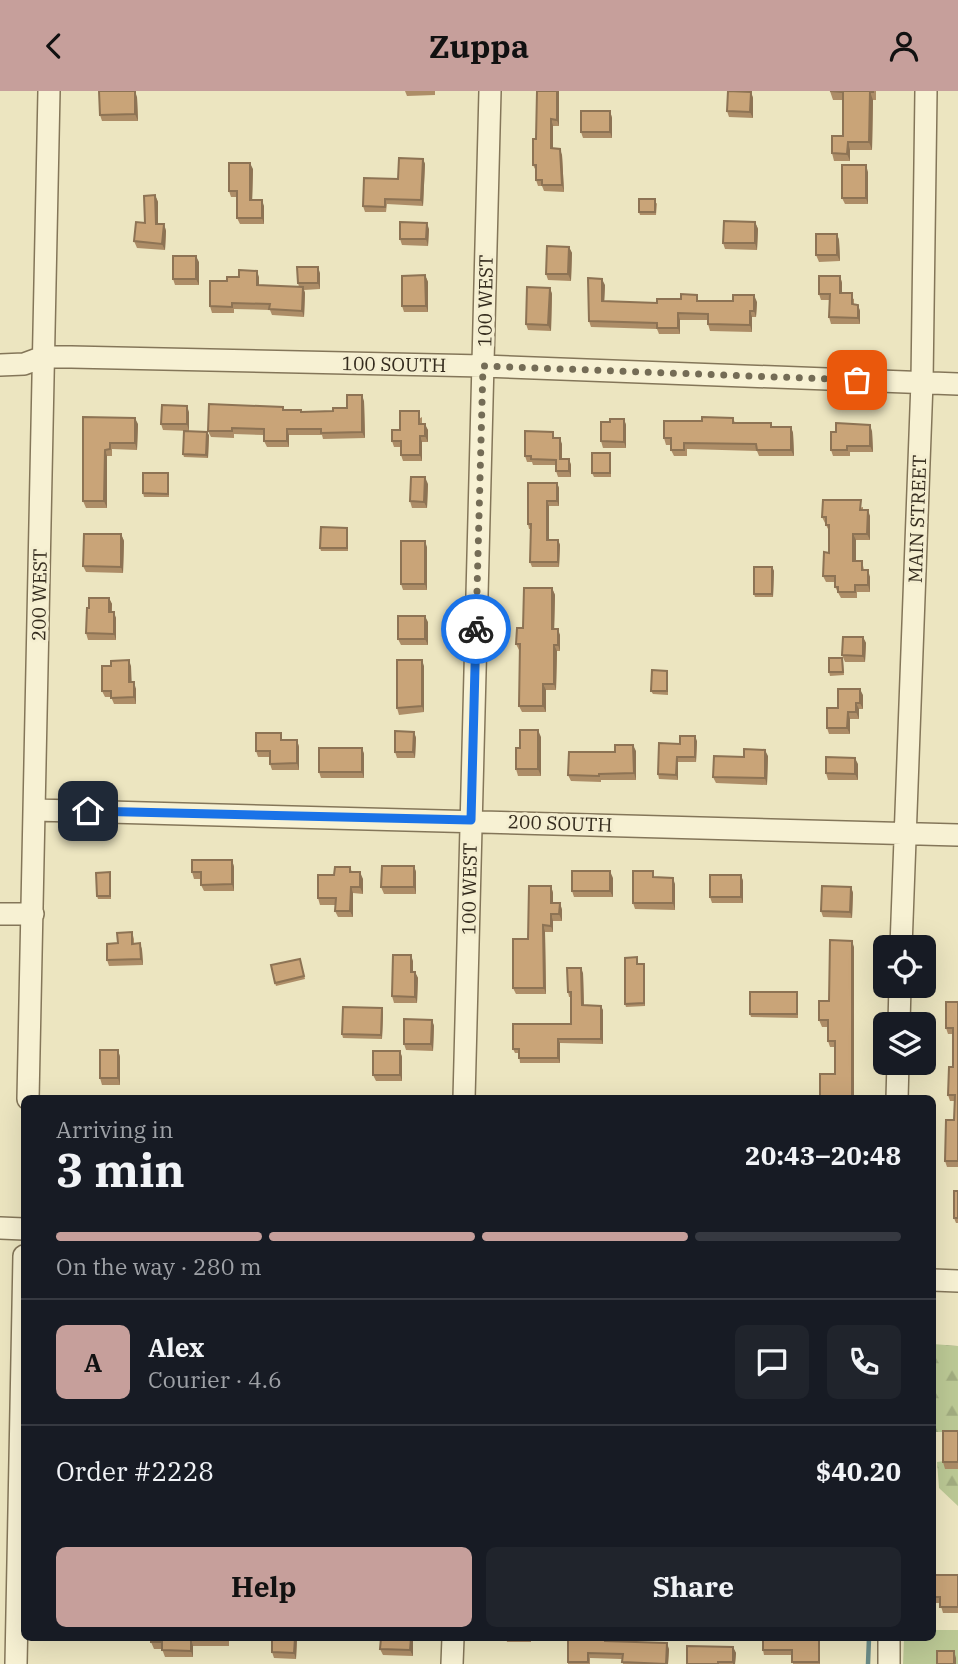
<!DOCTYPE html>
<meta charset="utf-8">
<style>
body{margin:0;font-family:"IBM Plex Serif",serif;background:#20242c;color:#f1f3f6;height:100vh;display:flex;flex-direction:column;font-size:26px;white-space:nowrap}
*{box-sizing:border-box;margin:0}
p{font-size:23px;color:#9ea1a6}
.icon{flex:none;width:38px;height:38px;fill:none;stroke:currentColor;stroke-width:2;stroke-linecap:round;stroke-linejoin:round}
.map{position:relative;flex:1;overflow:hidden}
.details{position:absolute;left:21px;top:1004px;width:915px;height:546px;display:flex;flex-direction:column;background:#171b24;border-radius:10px;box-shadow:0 7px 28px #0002}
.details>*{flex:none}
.tools{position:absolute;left:873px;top:844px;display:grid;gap:14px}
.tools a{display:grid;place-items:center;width:63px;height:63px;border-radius:10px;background:#171b24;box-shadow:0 7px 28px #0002;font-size:35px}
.pin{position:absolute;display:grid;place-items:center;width:60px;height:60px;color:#fff;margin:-30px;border-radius:14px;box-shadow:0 4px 10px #0006}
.courier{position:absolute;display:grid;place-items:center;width:70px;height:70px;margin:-35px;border:5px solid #1a73e8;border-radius:50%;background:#fff;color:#222;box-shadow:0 2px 9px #0007}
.summary em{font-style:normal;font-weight:700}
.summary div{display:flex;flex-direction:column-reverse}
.summary{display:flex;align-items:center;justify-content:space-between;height:119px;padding:0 35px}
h1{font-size:46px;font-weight:700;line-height:52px}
.bar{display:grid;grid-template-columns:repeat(4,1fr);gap:10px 7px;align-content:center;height:84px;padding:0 35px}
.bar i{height:9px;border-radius:5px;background:#363941}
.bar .current{background:#c69f9b}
.bar p{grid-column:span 4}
.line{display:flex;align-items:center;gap:18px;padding:0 35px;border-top:2px solid #363941}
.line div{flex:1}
.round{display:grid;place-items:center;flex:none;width:74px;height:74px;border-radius:10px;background:#20242c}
.cta{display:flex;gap:14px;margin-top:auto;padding:14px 35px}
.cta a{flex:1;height:80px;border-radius:10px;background:#c69f9b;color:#111;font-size:28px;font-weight:700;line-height:80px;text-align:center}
.cta a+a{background:#20242c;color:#f1f3f6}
header{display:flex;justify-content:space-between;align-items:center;height:91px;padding:0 35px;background:#c69f9b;color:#111;font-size:32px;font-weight:700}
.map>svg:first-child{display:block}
</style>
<header><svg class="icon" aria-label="back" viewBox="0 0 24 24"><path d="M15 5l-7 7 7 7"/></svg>Zuppa<svg class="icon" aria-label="person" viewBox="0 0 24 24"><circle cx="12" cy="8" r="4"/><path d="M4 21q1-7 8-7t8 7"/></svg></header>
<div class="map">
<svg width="958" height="1573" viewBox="0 0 958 1573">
<defs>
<pattern id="forest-firs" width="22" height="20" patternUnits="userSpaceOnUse" patternTransform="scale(1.75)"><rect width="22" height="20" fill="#bcc995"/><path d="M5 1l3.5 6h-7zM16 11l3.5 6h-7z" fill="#a2ad80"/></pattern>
</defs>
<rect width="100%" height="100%" fill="#ece5c0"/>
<!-- green -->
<path fill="#bcc995" d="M933,1539H958V1573H903L904,1547H933Z"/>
<!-- forest -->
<path fill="url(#forest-firs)" d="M933,1253L958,1255V1341H933Z
M958,1368V1415L939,1397L937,1371Z"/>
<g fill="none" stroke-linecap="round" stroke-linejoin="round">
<!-- stream -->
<path stroke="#6b8c88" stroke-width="4.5" d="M868,1573L869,1547"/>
<defs>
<path id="minor" d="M0,274L24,273L43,266H71L483,275L958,293
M36,719L958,744
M0,823H33
M901,856L922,291L926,0
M899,933L900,894
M28,1008L49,0
M464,1008L490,0
M897,1008L898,971
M0,1137L24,1138
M933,1189L958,1190
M16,1573L24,1165
M452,1573L453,1547
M889,1573V1547"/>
</defs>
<!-- minor casing -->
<use href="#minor" stroke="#847659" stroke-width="24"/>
<!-- minor -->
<use href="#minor" stroke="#f7f1d3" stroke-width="21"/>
</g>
<!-- wall -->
<path fill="#ad8d67" d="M405,0H435V4L407,5Z
M537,0H559V35H553V57L562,64L564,101L544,100L542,95H538L536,89V80L533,74L536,48Z
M830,0H876V9H873L872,59H850V70H834L832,62L843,45V9H833Z
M751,1L753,7V27L729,26L727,20Z
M137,6L138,30H102L100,24Z
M610,20L612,27V47H583L581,41Z
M423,68L425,73L423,115L387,113L386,121H365L363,115Z
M253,78L252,109L264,115V133H240L237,127V106H231L229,100Z
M868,81V113H845L842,107Z
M155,104L158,111V133H164L166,140L165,159L137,157L134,150L145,132Z
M657,112L656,124H640L639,121Z
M755,131L758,138L757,159L725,158L723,152Z
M429,138L428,155L402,154L400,148Z
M837,143L839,149L840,170L819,171L816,164Z
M569,156L572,162L571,190L548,189L546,183Z
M199,171V194H175L173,188Z
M320,182V198L304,199L305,202L304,226L272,224L270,219L234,218V222H212L210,215L227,190L259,186V194L299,196L298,192Z
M425,184L428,191V221H404L402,215Z
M840,185L842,192V202L854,208V213L858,214L860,220V233H831L829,226L830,209H821L819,203Z
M605,194L604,210L657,212L699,210L757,211L756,226H752V241L710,240L708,233V229H680V243H659L657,238L591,236L589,230Z
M550,197L552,203L551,240L528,239L526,233Z
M364,310L365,347L323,348L322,344H289V356H267L264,350V344L234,343V347L211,346L208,340L283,316L284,319L302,321L333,320L347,317Z
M189,321V340L163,339L161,333Z
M83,326L138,333L137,359L112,358V365H107V417H86L83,410Z
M422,326V333L428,339V351H422V370H403L401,364V356H394L392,350L400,339Z
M733,327L735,332L772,336H791L793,342L794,365H759L757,360L687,358V365H674L671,359V354H666L664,347L702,330Z
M624,328L626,334V357H603L601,350L610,331Z
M872,340L873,361H850V365H833L831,359Z
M209,344L208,367L184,366L183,363Z
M555,347L562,353V368H569L571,374V386H558L556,380V374H533L532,371H527L525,365Z
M610,362L611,365V386H594L592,382Z
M169,385V406H144L143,402Z
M557,392L559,397V415H549V449H558L560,454L559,476H532L530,471V438H529L528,433Z
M428,393L427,417H412L410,410Z
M863,416V419L870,425V449H856V470H862L864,479L870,486V501H857V507H841L835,496V491H826L823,485L829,462V440L822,426Z
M347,437L348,440V460H321L320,457Z
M121,443L124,450L123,482L86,481L83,475Z
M427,456V499H403L401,493Z
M772,476L774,480L773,506H755L754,503Z
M552,497L555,504L554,538L560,544V560H557L556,599H546V621H522L519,615V559L516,553L523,537Z
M109,507L112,513V521L116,527V549H88L86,542L89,517Z
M428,531V554H401L398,548Z
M863,546L866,552L865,571H845L842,564Z
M843,570L844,584L830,585L829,581Z
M131,575V591L136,598V613H114L111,606H105L102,600Z
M424,575V621L399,624L397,617Z
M667,580L668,583V604L653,603L651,600Z
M863,604V618H859V628H850V643H829L827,637L838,617Z
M414,641L416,647L415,667H397L395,661Z
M541,646V685H518L516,678L520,657Z
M283,649H297L299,656V679H272L270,673V666H258L256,660Z
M697,650L696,671H678V689L659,688L658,683L680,653Z
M362,657L364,663V687H321L319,681Z
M636,660V689H601V691L571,690L568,684L615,661Z
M768,665L767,694L716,692L713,686L744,666Z
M858,673V689H828L826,682Z
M232,769L234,776V800H204L201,794V788H194L192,781Z
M414,775L416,781V803H384L381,796Z
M350,776L352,781L363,788V803L353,802V826H338L335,820V814H320L318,807L334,784Z
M110,781L111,785V808H98L97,805Z
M741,784L743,790V812H712L710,806Z
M655,786L675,793V819L635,818L633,812Z
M613,787V806H574L572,800Z
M551,795L553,802V812H560L562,819V830H553V841H545L546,903H516L513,897L528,848Z
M851,796L853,802L852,827L823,826L821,820Z
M132,841L134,848V853L140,852L142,859L143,874L109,875L107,869L118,852Z
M854,856V1008L835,983V956H830L828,950V936H822L819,929L829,910Z
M300,868L305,888L276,895L275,892Z
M413,870V881H415L418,887L417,912H394L392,905Z
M638,870V873L645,876V915L626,916L625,913Z
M583,882L584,914L603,919V953L560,952V972H520L519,962H515L513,958L571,933V906H569L568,901Z
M798,905V927L751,926L750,923Z
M958,911V1076H947L945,1070L954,1029L955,1010H950L948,1004L953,976V943H948L946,937Z
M382,917L383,921L382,948L343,947L342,943Z
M432,929L434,935L433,960L406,959L404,953Z
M118,959L120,966V994H102L100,987Z
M400,960L402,966V990H376L373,984Z
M958,1100V1132H956L954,1127Z
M958,1340V1378H945L943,1371Z
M933,1484H958V1522H943L940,1512H933Z
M58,1547H93V1549L58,1548Z
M151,1547H229V1555H193V1566H165L162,1558H154L151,1551Z
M272,1547H297L296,1568L274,1567L272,1561Z
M381,1547H413V1565L383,1564L380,1558Z
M506,1547H531V1551H507Z
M568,1547H608L607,1551L669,1558L668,1573H623L622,1568L590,1567V1573H568Z
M820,1547V1573H793L792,1564H764L763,1559Z
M733,1556L736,1562L735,1573H687Z"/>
<!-- shaded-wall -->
<path fill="#8d7354" d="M135,0L137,6L138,30L135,23Z
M557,0H559V35L557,29Z
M751,1L753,7V27L750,21Z
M870,1L873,9L872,59L869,51Z
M610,20L612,27V47L610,41Z
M551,28L553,35V64L551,57Z
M848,51L850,59V70L847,63Z
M560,58L562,64L564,101L562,94Z
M423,68L425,73L423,115L421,109Z
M250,72L253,78L252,115L250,109Z
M866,74L868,81V113L866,107Z
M155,104L158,111V139L156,133Z
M262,109L264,115V133L262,127Z
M755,131L758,138L757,159L755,152Z
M427,132L429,138L428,155L426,148Z
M164,133L166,140L165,159L162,153Z
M837,143L839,149L840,170L837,164Z
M569,156L572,162L571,190L568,183Z
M196,165L199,171V194L196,188Z
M318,176L320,182V198L318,192Z
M257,180L259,186V201L257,194Z
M425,184L428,191V221L426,215Z
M840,185L842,192V208L840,202Z
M602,188L605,194L604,216L602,210Z
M303,196L305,202L304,226L302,220Z
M550,197L552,203L551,240L548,234Z
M754,204L757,211L756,226L754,220Z
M858,214L860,220V233L858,227Z
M750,220L752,226V241L750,234Z
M678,222L680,229V243L678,237Z
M362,304L364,310L365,347L362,341Z
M187,315L189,321V340L187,333Z
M135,327L138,333L137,359L135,352Z
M624,328L626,334V357L624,351Z
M425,333L428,339V351L425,345Z
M870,334L872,340L873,361L870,355Z
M791,336L793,342L794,365L791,359Z
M287,338L289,344V356L287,350Z
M207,341L209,344L208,367L206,364Z
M420,345L422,351V370L420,364Z
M560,347L562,353V374L560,368Z
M105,359L107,365V417L104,410Z
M569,368L571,374V386L569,380Z
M425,386L428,393L427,417L424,411Z
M557,392L559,397V415L557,410Z
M547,410L549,415V454L547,449Z
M868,419L870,425V449L867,443Z
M121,443L124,450L123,482L121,476Z
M853,443L856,449V477L853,470Z
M558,449L560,454L559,476L558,471Z
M425,450L427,456V499L425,493Z
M772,476L774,480L773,506L772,503Z
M868,479L870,486V501L868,494Z
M552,497L555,504L554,544L552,538Z
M109,507L112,513L111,527L109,521Z
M114,521L116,527V549L114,543Z
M425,525L428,531V554L425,548Z
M558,538L560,544V560L558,554Z
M863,546L866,552L865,571L863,565Z
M554,554L557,560L556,599L554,593Z
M129,569L131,575L132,598L129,591Z
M422,569L424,575V621L422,615Z
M134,591L136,598V613L134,606Z
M543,593L546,599V621L543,615Z
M860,598L863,604V618L860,612Z
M856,612L859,618V628L856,621Z
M848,621L850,628V643L847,637Z
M538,639L541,646V685L538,678Z
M414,641L416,647L415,667L413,661Z
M695,645L697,650L696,671L695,666Z
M297,649L299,656V679L297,672Z
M633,654L636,660V689L634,682Z
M362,657L364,663V687L362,681Z
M765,659L768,665L767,694L765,687Z
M677,666L678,671V689L676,684Z
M855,667L858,673V689L855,683Z
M232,769L234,776V800L232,793Z
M414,775L416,781V803L414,796Z
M610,780L613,787V806L610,800Z
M360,781L363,788V803L360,796Z
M741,784L743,790V812L741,806Z
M673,787L675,793V819L673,812Z
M551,795L553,802V819L551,812Z
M351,796L353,802V826L350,820Z
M851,796L853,802L852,827L850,821Z
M560,812L562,819V830L559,823Z
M551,823L553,830V841L551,835Z
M543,834L545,841L546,903L544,897Z
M852,850L854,856V1008H852Z
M140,852L142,859L143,874L141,868Z
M411,864L413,870V887L411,881Z
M644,873L645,876V915L644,912Z
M581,877L583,882L584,919L582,914Z
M415,881L418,887L417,912L415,906Z
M601,915L603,919V953L601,948Z
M382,917L383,921L382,948L381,944Z
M432,929L434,935L433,960L431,953Z
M558,948L560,952V972L558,967Z
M118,959L120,966V994L118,987Z
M400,960L402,966V990L400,984Z
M295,1547H297L296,1568L294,1562Z
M411,1547H413V1565L410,1559Z
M819,1547H820V1573L819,1571Z
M191,1548L193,1555V1566L191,1560Z
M667,1552L669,1558L668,1573H666Z
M733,1556L736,1562L735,1573H733Z
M954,1560L956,1567V1573H954Z"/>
<!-- building -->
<path fill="#c9a478" stroke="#8d7354" stroke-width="2" d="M99,0H135V23L100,24Z
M537,0H557V29L551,28V57L560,58L562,94H542V89H536V74H533V48H536Z
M728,0L751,1L750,21L727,20Z
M830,0H873V1H870L869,51H848L847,63L832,62V45H843V1Z
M581,20H610V41H581Z
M399,67L423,68L421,109L385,108V116L363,115L364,87L398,88Z
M229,72H250V109H262V127H237V100H229Z
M842,74H866V107H842Z
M155,104L156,133H164L162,153L134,150L136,131L145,132L144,105Z
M639,108H655V121H639Z
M724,130L755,131V152H723Z
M400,131L427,132L426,148H400Z
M816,143H837V164H816Z
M547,155L569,156L568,183H546Z
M173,165H196V188H173Z
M297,176H318V192H298Z
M239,179L257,180V194L303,196L302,220L269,218L270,213L232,212V216L210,215V190H227V186H239Z
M425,184L426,215H402V185Z
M819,185H840V202H852V213L858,214V227L829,226L830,203H819Z
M588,187L602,188V210L657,212V208H681V203L697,204V210H733V204H754V220H750V234L708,233V223L678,222V237H657V232L589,230Z
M527,196L550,197L548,234L526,233Z
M347,304H362V341L321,342V338H287V350H264V338L232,337V340H208L209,313L283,316V319H301V321L333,320V317H347Z
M162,314L187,315V333H161Z
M400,320H419V333H425V345H420V364H401V350H392V339H400Z
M83,326L135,327V352H110V358L105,359L104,410H83Z
M702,326L733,327V332H771V336H791V359H757L756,353L684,352V359H671V347H664V330H702Z
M610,328H624V351L601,350V331H610Z
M836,332L870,334V355H847V359H831V341H836Z
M184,340L207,341L206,364L183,363Z
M525,340L553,341V347H560V368H569V380H556V369L531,368V365H525Z
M592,362H610V382H592Z
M143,382H168V403L143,402Z
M411,386H425L424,411L410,410Z
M528,392H557V410H547V449H558V471H530L531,433H528Z
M823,409H861L860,419H868L867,443H853V470H862V479H868V494H855V501H838V496H835V485H823L824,461L829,462V434H826V426H822Z
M321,436L347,437V457H320Z
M84,443H121V476L83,475Z
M401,450H425V493H401Z
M754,476H772V503H754Z
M524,497H552V538H558V554H554V593H543V615H519L520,553H516L517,537H523Z
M89,507H109V521H114V543L86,542L87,517H89Z
M398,525H425V548H398Z
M843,546H863V565L842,564Z
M829,567H842L843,581H829Z
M129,569V591H134V606L111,607V600H102V575H111V570Z
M397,569H422V615L397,617Z
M652,579L667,580V600H651Z
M838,598H860V612H856V621H848L847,637H827V617H838Z
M520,639H538V678H516V657H520Z
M395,640L414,641L413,661H395Z
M256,642H281V649H297V672L270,673V660H256Z
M680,645H695V666H677L676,684L658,683L659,652L680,653Z
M615,654H633L634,682L599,683V685L568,684L569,661H615Z
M319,657H362V681H319Z
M744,658L765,659V687L713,686L714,665L744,666Z
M826,666L855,667V683L826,682Z
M192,769H232V793L201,794V781H192Z
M382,775H414V796H381Z
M335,776H350V781H360V796H351L350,820H335L336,807H318V784H334Z
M572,780H610V800H572Z
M633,780H653V786L673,787V812H633Z
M110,781V805H97L96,782Z
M710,784H741V806H710Z
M529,795H551V812H560L559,823H551V835L543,834L544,897H513V848H528Z
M822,795L851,796L850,821L821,820Z
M132,841V853L140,852L141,868L107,869V853L118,852L117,842Z
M830,849L852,850V1008H820V983H835V950H828V929H819V910H829Z
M393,864H411V881H415V906L392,905Z
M637,866V873H644V912L625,913V867Z
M300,868L304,885L275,892L271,874Z
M567,877H581L582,914L601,915V948H558V967H519V958H513V933H571V901H568Z
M750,901H797V923H750Z
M946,911H958V1070H945L946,1029H954L955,1004H948L949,976H953V937H946Z
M343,916L382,917L381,944L342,943Z
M404,928L432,929L431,953H404Z
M100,959H118V987H100Z
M373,960H400V984H373Z
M954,1100H958V1127H954Z
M943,1340H958V1371H943Z
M933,1484H958V1516H940V1506H933Z
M151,1547H227V1549L191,1548V1560L162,1559V1551H151Z
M272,1547H295L294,1562L272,1561Z
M381,1547H411L410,1559L380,1558Z
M568,1547H605V1550L667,1552L666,1573L622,1571L623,1563L588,1562V1571H568Z
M763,1547H819V1571H792V1559H763Z
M687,1555L733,1556V1571H718V1573H687Z
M937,1560H954V1573H937Z"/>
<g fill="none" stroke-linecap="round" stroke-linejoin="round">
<!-- done -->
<path stroke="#746c56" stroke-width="7" stroke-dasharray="0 12.6" d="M476,538L483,275L857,289"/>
<!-- route -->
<path stroke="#1a73e8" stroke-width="9" d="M88,720L471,729L476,538"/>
</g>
<g text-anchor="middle" stroke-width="6" stroke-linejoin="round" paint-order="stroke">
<!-- street labels -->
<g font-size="19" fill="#342b1d" stroke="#f4eed0">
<text transform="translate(485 210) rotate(-89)" y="7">100 WEST</text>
<text transform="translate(394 273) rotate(1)" y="7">100 SOUTH</text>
<text transform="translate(917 428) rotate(-88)" y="7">MAIN STREET</text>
<text transform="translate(39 504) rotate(-89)" y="7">200 WEST</text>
<text transform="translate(560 732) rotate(2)" y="7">200 SOUTH</text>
<text transform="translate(469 798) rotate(-89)" y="7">100 WEST</text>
</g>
</g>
</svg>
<div class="tools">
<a><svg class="icon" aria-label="locate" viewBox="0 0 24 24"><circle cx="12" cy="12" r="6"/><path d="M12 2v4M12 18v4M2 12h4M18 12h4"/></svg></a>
<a><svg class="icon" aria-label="layers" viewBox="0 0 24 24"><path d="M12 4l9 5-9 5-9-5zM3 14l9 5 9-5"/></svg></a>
</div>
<div class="pin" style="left:857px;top:289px;background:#ea580c"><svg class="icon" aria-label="bag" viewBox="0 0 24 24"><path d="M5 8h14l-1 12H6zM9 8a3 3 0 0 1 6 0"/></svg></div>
<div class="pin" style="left:88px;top:720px;background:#1f2937"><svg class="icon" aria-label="home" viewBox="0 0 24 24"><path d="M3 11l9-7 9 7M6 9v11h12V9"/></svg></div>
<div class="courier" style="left:476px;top:538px"><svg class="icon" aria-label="bike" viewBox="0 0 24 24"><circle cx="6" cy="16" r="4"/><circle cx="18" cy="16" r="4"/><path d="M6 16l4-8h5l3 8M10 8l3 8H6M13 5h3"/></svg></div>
<section class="details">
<div class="summary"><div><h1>3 min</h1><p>Arriving in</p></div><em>20:43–20:48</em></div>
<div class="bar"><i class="current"></i><i class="current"></i><i class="current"></i><i></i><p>On the way · 280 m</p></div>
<div class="line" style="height:126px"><b class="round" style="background:#c69f9b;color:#111">A</b><div><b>Alex</b><p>Courier · 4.6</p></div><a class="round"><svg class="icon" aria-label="chat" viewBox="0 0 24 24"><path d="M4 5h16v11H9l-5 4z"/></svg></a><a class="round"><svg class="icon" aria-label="phone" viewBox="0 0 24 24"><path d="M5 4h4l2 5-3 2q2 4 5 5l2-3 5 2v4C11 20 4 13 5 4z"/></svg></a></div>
<div class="line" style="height:91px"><div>Order #2228</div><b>$40.20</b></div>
<div class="cta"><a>Help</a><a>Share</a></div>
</section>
</div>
